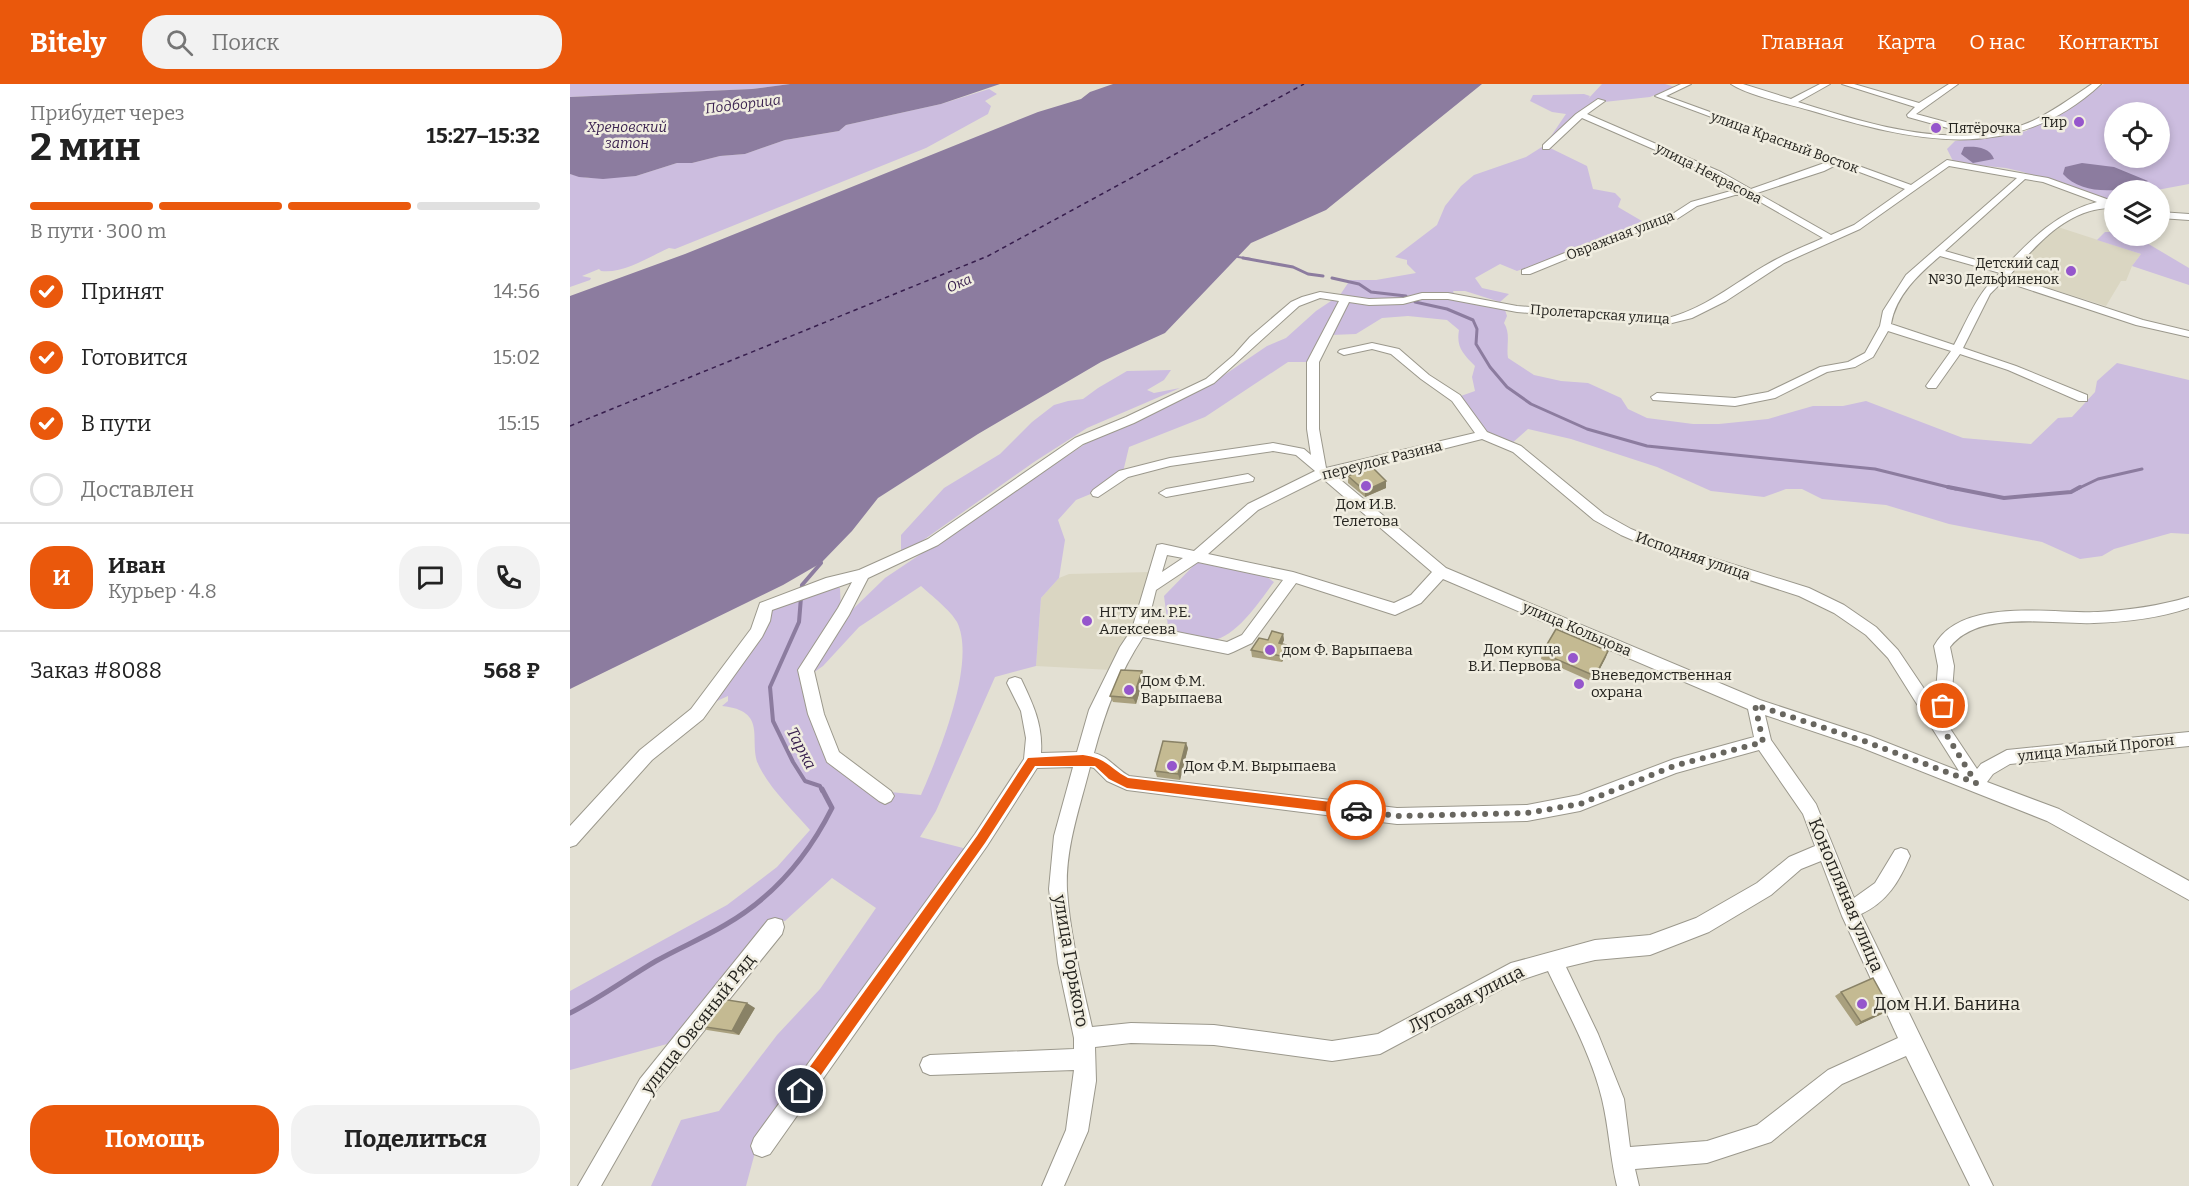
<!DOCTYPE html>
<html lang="ru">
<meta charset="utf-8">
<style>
body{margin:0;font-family:Bitter,serif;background:#f2f2f2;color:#222;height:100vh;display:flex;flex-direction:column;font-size:22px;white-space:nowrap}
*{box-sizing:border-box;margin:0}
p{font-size:20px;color:#767676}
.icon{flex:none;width:33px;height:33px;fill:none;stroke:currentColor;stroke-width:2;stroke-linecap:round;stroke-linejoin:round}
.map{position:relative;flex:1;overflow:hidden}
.sheet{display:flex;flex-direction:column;background:#fff;width:570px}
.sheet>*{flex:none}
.fabs{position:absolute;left:1534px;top:18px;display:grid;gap:12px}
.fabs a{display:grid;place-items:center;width:66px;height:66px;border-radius:50%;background:#fff;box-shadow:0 3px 9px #0003;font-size:30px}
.pin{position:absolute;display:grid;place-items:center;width:51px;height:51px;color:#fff;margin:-26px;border:3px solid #fff;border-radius:50%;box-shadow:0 2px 6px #0007}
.courier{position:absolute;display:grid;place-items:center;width:60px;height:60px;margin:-30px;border:4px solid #ea580c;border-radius:50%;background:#fff;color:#222;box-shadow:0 2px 8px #0007}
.summary em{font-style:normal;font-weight:700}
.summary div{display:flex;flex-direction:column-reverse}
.summary{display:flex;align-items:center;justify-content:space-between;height:102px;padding:0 30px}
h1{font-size:39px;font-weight:700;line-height:45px}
.bar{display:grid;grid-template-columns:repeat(4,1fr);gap:9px 6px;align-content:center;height:72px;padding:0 30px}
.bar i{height:8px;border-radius:4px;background:#e0e0e0}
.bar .active{background:#ea580c}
.bar p{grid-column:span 4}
.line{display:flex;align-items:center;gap:15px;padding:0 30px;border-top:2px solid #e0e0e0}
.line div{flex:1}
.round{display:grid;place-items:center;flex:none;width:63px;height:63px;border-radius:24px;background:#f2f2f2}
ol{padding:0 30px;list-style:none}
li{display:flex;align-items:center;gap:18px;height:66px}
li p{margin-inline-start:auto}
li .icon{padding:6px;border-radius:50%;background:#ea580c;color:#fff;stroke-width:4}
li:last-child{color:#767676}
li i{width:33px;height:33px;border:3px solid #e0e0e0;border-radius:50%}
.primary-button{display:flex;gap:12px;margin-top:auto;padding:12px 30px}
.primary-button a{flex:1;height:69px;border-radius:24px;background:#ea580c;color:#fff;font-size:24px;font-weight:700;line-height:69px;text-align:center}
.primary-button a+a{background:#f2f2f2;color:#222}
header{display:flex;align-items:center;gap:36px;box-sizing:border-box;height:84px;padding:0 30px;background:#ea580c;color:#fff}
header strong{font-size:28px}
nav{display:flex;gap:33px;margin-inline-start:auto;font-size:21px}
.search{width:420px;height:54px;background:#f2f2f2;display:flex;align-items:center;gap:15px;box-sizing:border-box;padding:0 21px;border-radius:24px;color:#767676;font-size:22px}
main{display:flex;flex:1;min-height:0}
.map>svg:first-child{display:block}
</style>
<header>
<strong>Bitely</strong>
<div class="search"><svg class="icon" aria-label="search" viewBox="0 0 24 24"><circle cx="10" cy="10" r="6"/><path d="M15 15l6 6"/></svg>Поиск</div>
<nav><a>Главная</a><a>Карта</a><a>О нас</a><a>Контакты</a></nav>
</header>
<main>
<section class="sheet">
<div class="summary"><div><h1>2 мин</h1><p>Прибудет через</p></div><em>15:27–15:32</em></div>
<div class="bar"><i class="active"></i><i class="active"></i><i class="active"></i><i></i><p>В пути · 300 m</p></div>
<ol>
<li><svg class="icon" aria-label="check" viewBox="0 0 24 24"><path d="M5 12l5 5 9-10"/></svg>Принят<p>14:56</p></li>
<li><svg class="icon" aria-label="check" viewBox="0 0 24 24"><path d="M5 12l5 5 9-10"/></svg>Готовится<p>15:02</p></li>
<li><svg class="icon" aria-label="check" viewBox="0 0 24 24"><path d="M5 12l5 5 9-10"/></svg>В пути<p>15:15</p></li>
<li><i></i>Доставлен</li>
</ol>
<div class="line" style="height:108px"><b class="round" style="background:#ea580c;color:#fff">И</b><div><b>Иван</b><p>Курьер · 4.8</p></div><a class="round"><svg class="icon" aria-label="chat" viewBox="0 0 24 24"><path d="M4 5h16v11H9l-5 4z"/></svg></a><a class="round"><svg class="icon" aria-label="phone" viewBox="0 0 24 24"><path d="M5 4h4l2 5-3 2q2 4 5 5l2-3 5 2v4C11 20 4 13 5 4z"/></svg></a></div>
<div class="line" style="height:78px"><div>Заказ #8088</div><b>568 ₽</b></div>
<div class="primary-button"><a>Помощь</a><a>Поделиться</a></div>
</section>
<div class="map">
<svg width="1619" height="1102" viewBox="0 0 1619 1102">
<rect width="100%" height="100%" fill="#e3e0d3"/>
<!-- built -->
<path fill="#dad6c2" d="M1488,143L1571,170L1562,182L1556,197H1551L1536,222L1436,191Z
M581,488L557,555H554L541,586L466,582L471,514L489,494L499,490Z"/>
<!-- green -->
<path fill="#ccbddf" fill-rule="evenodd" d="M0,0H220L182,5L0,13Z
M1032,0H1095L1105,3L1080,13L1034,18L1028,16L1013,25L976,62L1017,82L1023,105L1045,109L1051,115L1048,123L1077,140L947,187L930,180L905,194L912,204L939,210L930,218L895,207H883L885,212L935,226L937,232L934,239C941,250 936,262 938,274L964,291L991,297L1018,299L1051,314L1058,325L1077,334L1123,340H1149L1198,335L1243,322H1273L1296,317L1393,354L1461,360L1488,334L1502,333L1525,308L1527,297L1547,279L1619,296V450L1601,449L1544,465L1532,472L1510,475L1472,458L1379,440L1316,421L1252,415L1232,405H1216L1194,413L1141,407L1087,383L1001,355L958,345L940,361L915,350L888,313L905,307L902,293L905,282C893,270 886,263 889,246L877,236L838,232L812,234L786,250L761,251L739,278H718L635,333L559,363L553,388L523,409L506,416L488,436L495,456L489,494L471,514L466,582L425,593L366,727L350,753L397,765L187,1061L176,1102H81L111,1036L149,1027L207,951L250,905L306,824L262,794L215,837L206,836L112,956L0,986V907L157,821L207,783L240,746C223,726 202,707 190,684C176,659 201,627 152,622L158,617V612L138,621L201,525L260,501L270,504L271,528L231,592L259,678L320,708L351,711C368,672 407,579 387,538C381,527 361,511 351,502L289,543L253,582L243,589L242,581L282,526L315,494L515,360L587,328L638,302L697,262L716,254L746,227L770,211L780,196H806L846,189L837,180V176L825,173L867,141L875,122L891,102L904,91L956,73L975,61L996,30L982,28L960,17L963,11L1014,10L1020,12L1018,15Z
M1534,0H1619V100L1587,106H1545V116L1541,117L1453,88L1436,84L1384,79L1377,65L1385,57L1440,51L1456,47ZM1545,28H1590V74H1545Z
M419,5L427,10L415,17L421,22L418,30L356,64L105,165L99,164C79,173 53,190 31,187L29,185L12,192L21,194L20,196L0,203V90L18,94L66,92L107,79H122L150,72L175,70L215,56L269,47L276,41L371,20Z
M1535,148H1545V152H1565L1619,184V201L1562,182L1571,170L1527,156Z
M601,286L594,296L577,306L584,309L610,304L517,344L464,378L352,457L331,468V451L374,404L430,370L462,338L484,321L498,317L513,315L528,304L557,287Z
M630,475L687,486L704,498C691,515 666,554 642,556C629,556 612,551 599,550L594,512Z"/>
<!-- water -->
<path fill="#8c7c9f" d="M220,0H430L371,20L276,41L269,47L215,56L175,70L150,72L122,79H107L66,92L33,95L9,93L0,90V13L182,5Z
M543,0H912L756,126L681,159L595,249L531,278L408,350L308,414L282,447L251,479L213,501L0,605V212L115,170L468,28L511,15L520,8Z
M1394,63C1405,62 1420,63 1424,75L1403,79L1391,70Z
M1512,79L1544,83L1578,97C1555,109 1512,112 1493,90L1495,83Z"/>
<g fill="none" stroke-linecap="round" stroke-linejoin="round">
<!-- stream-far3 -->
<path stroke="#8c7c9f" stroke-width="2" d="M665,170L668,173L681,175"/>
<!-- stream-far2 -->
<path stroke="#8c7c9f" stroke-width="3" d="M673,174L723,183L738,190L753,192
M762,194L789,200L801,208L836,212
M845,218L877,225L903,236L907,245L906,260L920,283L937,303L961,320L1017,345L1077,362L1305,385L1386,405
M1507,405L1528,395L1572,385"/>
<!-- stream-far1 -->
<path stroke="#8c7c9f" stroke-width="4" d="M1378,403L1434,414L1501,408L1510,403
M250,477L251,479L232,501L229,538L200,603L203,637L223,678L235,697L250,702L252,707"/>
<!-- stream -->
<path stroke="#8c7c9f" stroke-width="5" d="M0,929C30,914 57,894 86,877C109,864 133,854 155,841C202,814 238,772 262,724L252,705"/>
<!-- ferry -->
<path stroke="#371e4d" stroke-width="1.5" stroke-dasharray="4.5 4" stroke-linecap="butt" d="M0,342L418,172L734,0"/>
<defs>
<path id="minor" d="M1111,0H1121L1096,12L1341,101L1377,76L1478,94L1545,118V124C1499,122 1467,160 1439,192L1573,236L1619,247V253L1566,241L1433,197L1420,210L1393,264L1446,282L1517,311V317H1509L1438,286L1390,270L1366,304H1358L1356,302L1381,267L1318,247L1303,273L1285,283L1257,288L1205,314L1165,322L1083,316L1081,313L1087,309L1165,314L1198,308L1250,283L1278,278L1295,269L1310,242L1313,227L1336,191L1447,94L1379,82L1290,145L1214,179L1156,217L1122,234L1098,240L947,228L878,215H852L833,220L799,221L779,218L749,278V345L756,384L905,349L882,317L851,295L821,270L802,265L774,271L768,268L770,266L802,259L829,265L859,291L890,311L917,348L951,362L1034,430L1061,445L1091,458L1239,504L1274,521L1306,543L1328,566L1365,621L1368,582L1364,562C1391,512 1482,530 1528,528C1559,526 1589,522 1619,513V524C1589,534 1556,538 1524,539C1482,541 1409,525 1380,563L1384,582L1379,643L1407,685L1411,680L1437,666L1619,648V662L1440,680L1423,690L1417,698L1489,725L1619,797V816L1477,737L1290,663L1195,631L1201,656L1246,720L1284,814L1305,799L1325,766L1331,764L1337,766L1340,772C1329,798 1317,818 1291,830L1423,1102H1400L1336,972L1272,1000L1201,1058L1137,1079L1065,1085L1069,1102H1047C1040,1073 1039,1044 1032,1015C1022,972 997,927 978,887L945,898L810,970L762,977L644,961L561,959L525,963L526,997L518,1047L494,1102H472L496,1046L504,986L360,991L353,988L350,981L353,974L360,971L504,965V954L488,879L479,805L484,752L503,683L467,684L417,762L200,1070L192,1073L184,1070L181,1062L184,1054L405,750L454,675L456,654L451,627L437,599L439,595L445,593L451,595C463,620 473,641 471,669L507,668L519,626L550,563L562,545L587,461L592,460L624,467L678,420L745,387L726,371L703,367L600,382L558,393L528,413L523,412L521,409L523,406L549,387L600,374L703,359L734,365L741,371L737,345V278L769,217L750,214L729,222L644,299L564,339L513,360L368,461L298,494L279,531L244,587L254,630L269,668L321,707L324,712L321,717L315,720L309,717L257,678L238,630L228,586L268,524L282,498L202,526L200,537L192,553L133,635L82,676L6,761L0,763V742L70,666L121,625L181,545L190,519L256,494L289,486L358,455L505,354L556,333L636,295L664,271L680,253L721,218L732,213L750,208L799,215L833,214L852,209H878L947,222L1098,234C1140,223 1170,194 1207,175C1222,167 1238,161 1253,154L1178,111H1165L1127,122L1107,135L1036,159L960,190H952V186L1030,155L1101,131L1121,118L1168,105L1145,92L1012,34L979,65H973V61L1006,30L1028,15L1035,17L1017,30L1151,88L1181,105L1260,77L1085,12ZM1268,80L1335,105L1284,141L1261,151L1187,109L1254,87ZM1455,95L1473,98L1527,118C1488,128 1461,155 1434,184L1375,167ZM1370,172L1430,189C1407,209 1398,235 1384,261L1321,240C1326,211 1348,191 1370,172ZM912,355L943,368L1024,436L1051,451L1081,464L1229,512L1264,529L1296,551L1318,574L1389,687L1300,652L1190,616L876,484L766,392ZM752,394L862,488L841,511L824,519L723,488L638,470L688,426ZM597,471L613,474L592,488ZM628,478L713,496L672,551L657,558L577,542L586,506ZM873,495L1178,625L1184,653L1104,675L1009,711L957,721L827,724L559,692C546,685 538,672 524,669C535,628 549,589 573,553L658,570L663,568L682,559L726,499L825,531L851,519ZM1189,666L1233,730L1245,762L1219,773L1187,799L1126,834L1080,851L1025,856L941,879L808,950L762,957L644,941L561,939L522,943C512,898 500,852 497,806C495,764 510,723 520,683L524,684L537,697L557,706L827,740L957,737L1010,727L1106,689ZM1251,777L1272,832L1328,954L1258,986L1187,1041L1137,1057L1060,1063L1054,1015L1028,950L996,883L1025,876L1080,871L1139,848L1201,811L1231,785Z
M1161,0H1173L1221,15L1250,0H1260L1228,18C1283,35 1344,55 1403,51L1338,33L1337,31L1345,23L1272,0H1284L1349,19L1379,0H1388L1346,30L1409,47V50C1458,47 1483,26 1522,0H1531C1443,82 1342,57 1239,26C1218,20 1177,11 1161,0Z
M1590,128L1619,130V136L1590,134Z
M678,390L684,394L683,397L596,413L589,409L596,405Z
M205,834L212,836L214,843L212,850L84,1009L31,1102H8L70,995L198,836Z"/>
</defs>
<!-- minor casing -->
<use href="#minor" stroke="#9b988c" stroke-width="2"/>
<!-- minor -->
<use href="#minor" fill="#fff" fill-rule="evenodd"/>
</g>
<!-- wall -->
<path fill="#a9a07e" d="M778,392L816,397V404L795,413L778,399Z
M713,550L714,556L712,560L717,567L712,578L682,573L681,566L698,556Z
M972,569L1036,573L1023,598L971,575Z
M574,593L566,620L543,618L540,612Z
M618,664L610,696L587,693L585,687Z
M1271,908L1314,929L1286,942L1265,912Z
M185,924L169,951L137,946L129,942Z"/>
<!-- shaded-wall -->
<path fill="#898266" d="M816,397V404L795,413V407Z
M713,550L714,556L710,565L709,559Z
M716,561L717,567L712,578L711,572Z
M1038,567L1036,573L1023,598L1025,592Z
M572,587L574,593L566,620L563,614Z
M616,659L618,664L610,696L608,690Z
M177,919L185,924L169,951L162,947Z
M1320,925L1314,929L1286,942L1291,938Z"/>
<!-- building -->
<path fill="#c4ba92" stroke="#898266" stroke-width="1.5" d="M801,382L816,397L795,407L778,392Z
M986,545L1038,567L1025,592L972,569Z
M702,547L713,550L709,559L716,561L711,572L681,566L689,554L698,556Z
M551,586L572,587L563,614L540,612Z
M593,657L616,659L608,690L585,687Z
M1303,894L1320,925L1291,938L1271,908Z
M151,915L177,919L162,947L129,942Z"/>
<!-- route -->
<path fill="#ea580c" d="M513,671C537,674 539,684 558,694L786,721L791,726L786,731L557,704L539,695L525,682H465L415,759L236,1012L231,1014L226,1012L224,1007L226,1002L407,752L458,674Z"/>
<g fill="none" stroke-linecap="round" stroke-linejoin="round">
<!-- done -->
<path stroke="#68665f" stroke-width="6" stroke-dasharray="0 10.8" d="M786,726L827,732L957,729L1010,720L1104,682L1193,658L1185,621L1294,657L1406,699L1371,642L1373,622"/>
</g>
<!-- markers -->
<g fill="#9556cc" stroke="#f0ede0" stroke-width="2">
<circle cx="1509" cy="38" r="6"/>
<circle cx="1366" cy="44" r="6"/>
<circle cx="1501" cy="187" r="6"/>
<circle cx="796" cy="402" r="6"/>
<circle cx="517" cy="537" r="6"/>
<circle cx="700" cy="566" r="6"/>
<circle cx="1003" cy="574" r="6"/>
<circle cx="1009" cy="600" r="6"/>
<circle cx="559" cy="606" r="6"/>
<circle cx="602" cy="682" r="6"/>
<circle cx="1292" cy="920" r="6"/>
</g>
<g text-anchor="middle" stroke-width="5" stroke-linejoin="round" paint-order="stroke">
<!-- far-water labels -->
<g font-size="14" font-style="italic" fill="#371e4d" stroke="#f0ede0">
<text transform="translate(173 20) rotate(-7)" y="5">Подборица</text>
<text x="57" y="48">Хреновский<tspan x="57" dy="16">затон</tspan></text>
<text transform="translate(389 199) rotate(-24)" y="5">Ока</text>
</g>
<!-- far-poi labels -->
<g font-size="14" fill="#262520" stroke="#f0ede0" text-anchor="end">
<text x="1497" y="43">Тир</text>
<text x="1378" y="49" text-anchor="start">Пятёрочка</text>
<text x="1489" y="184">Детский сад<tspan x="1489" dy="16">№30 Дельфиненок</tspan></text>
</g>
<!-- far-street labels -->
<g font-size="14" fill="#262520" stroke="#f0ede0">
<text transform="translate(1215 58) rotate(20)" y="5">улица Красный Восток</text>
<text transform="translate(1139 89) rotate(27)" y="5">улица Некрасова</text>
<text transform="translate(1050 151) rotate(-21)" y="5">Овражная улица</text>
<text transform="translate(1030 230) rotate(4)" y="5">Пролетарская улица</text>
</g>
<!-- street labels -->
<g font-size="15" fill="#262520" stroke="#f0ede0">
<text transform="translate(812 376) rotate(-14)" y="5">переулок Разина</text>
<text transform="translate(1123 472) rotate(19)" y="5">Исподняя улица</text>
<text transform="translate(1007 545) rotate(23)" y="5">улица Кольцова</text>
<text transform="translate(1526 664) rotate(-6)" y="5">улица Малый Прогон</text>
</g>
<!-- poi labels -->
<g font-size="15" fill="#262520" stroke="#f0ede0" text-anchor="start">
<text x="796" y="425" text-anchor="middle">Дом И.В.<tspan x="796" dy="17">Телетова</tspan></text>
<text x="529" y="533">НГТУ им. Р.Е.<tspan x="529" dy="17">Алексеева</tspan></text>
<text x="991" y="570" text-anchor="end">Дом купца<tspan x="991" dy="17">В.И. Первова</tspan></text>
<text x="712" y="571">дом Ф. Варыпаева</text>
<text x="1021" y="596">Вневедомственная<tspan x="1021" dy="17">охрана</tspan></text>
<text x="571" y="602">Дом Ф.М.<tspan x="571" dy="17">Варыпаева</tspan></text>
<text x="614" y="687">Дом Ф.М. Вырыпаева</text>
</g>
<!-- water labels -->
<g font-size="16" font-style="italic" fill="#371e4d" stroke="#f0ede0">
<text transform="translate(232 664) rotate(62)" y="6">Тарка</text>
</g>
<!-- near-street labels -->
<g font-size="18" fill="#262520" stroke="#f0ede0">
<text transform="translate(1276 811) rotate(67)" y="6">Конопляная улица</text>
<text transform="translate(501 877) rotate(80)" y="6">улица Горького</text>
<text transform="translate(896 915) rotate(-27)" y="6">Луговая улица</text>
<text transform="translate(128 940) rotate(-52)" y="6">улица Овсяный Ряд</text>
</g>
<!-- near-poi labels -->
<g font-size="18" fill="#262520" stroke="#f0ede0" text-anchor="start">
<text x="1304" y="926">Дом Н.И. Банина</text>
</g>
</g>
</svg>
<div class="fabs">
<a><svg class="icon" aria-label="locate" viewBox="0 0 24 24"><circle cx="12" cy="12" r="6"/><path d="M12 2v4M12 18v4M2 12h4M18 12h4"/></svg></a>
<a><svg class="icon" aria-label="layers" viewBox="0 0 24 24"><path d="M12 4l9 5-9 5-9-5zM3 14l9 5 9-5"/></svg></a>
</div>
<div class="pin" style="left:1373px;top:622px;background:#ea580c"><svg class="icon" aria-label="bag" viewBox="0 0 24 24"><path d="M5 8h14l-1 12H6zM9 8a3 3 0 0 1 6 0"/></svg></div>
<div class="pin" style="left:231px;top:1007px;background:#1f2937"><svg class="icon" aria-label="home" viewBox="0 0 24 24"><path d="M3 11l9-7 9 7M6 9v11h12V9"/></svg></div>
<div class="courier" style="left:786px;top:726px"><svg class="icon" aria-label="car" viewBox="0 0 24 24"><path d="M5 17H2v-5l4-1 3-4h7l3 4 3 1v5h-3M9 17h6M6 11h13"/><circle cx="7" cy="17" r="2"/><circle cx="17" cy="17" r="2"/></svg></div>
</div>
</main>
